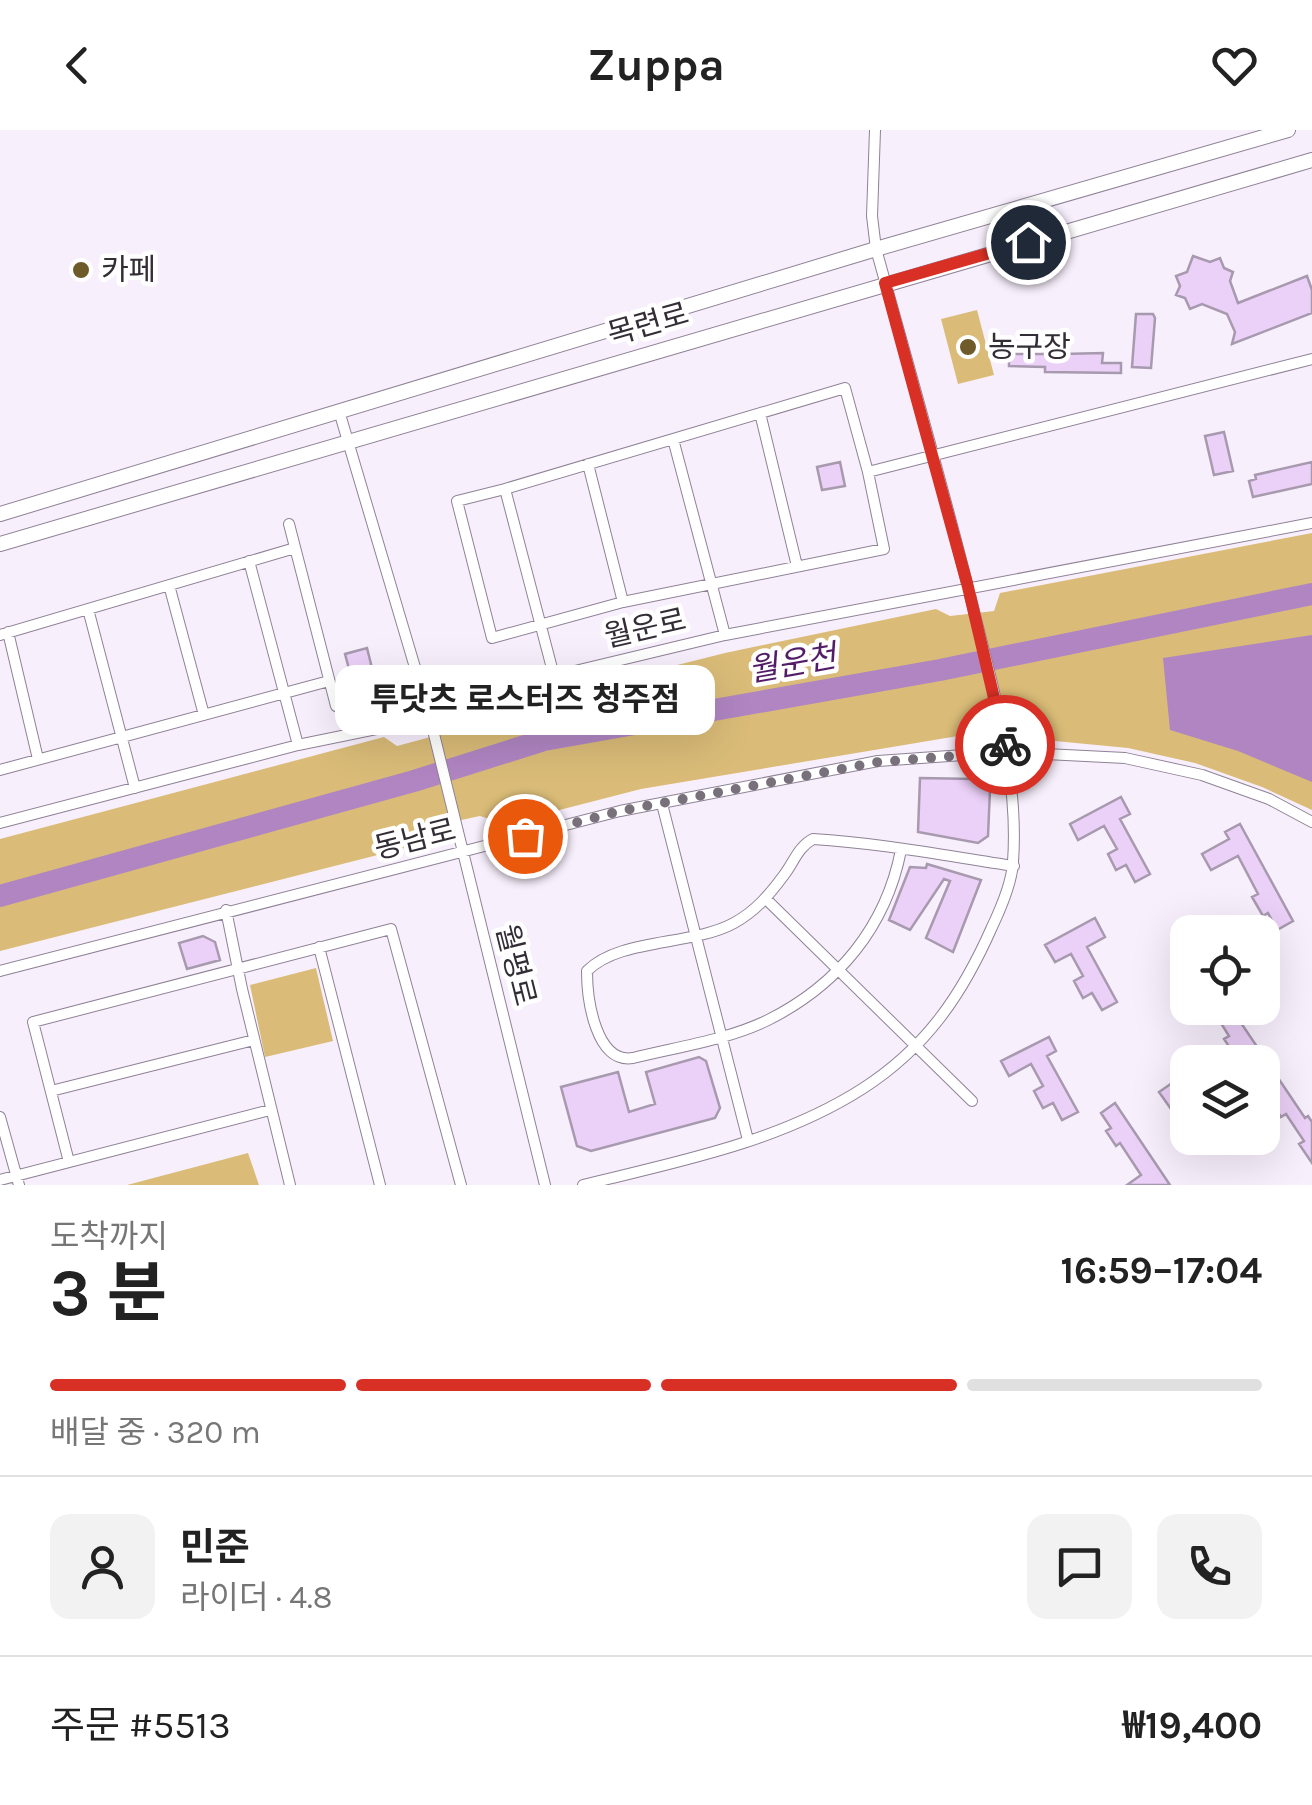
<!DOCTYPE html>
<html lang="ko">
<meta charset="utf-8">
<style>
body{margin:0;font-family:Karla,"Noto Sans KR",sans-serif;background:#f2f2f2;color:#222;height:100vh;display:flex;flex-direction:column;font-size:38px;white-space:nowrap}
*{box-sizing:border-box;margin:0}
p{font-size:32px;color:#767676}
.icon{flex:none;width:55px;height:55px;fill:none;stroke:currentColor;stroke-width:2;stroke-linecap:round;stroke-linejoin:round}
.map{position:relative;height:1055px;overflow:hidden}
.panel{display:flex;flex-direction:column;background:#fff;flex:1}
.panel>*{flex:none}
.fabs{position:absolute;left:1170px;top:785px;display:grid;gap:20px}
.fabs a{display:grid;place-items:center;width:110px;height:110px;border-radius:20px;background:#fff;box-shadow:0 10px 40px #0002;font-size:50px}
.pin{position:absolute;display:grid;place-items:center;width:85px;height:85px;color:#fff;margin:-42px;border:5px solid #fff;border-radius:50%;box-shadow:0 2px 10px #0007}
.courier{position:absolute;display:grid;place-items:center;width:100px;height:100px;margin:-50px;border:8px solid #d93025;border-radius:50%;background:#fff;color:#222;box-shadow:0 2px 12px #0007}
.bubble{position:absolute;height:70px;border-radius:20px;background:#fff;box-shadow:0 10px 40px #0002;font-size:32px;font-weight:700;line-height:70px;text-align:center}
.head em{font-style:normal;font-weight:700}
.head div{display:flex;flex-direction:column-reverse}
.head{display:flex;align-items:center;justify-content:space-between;height:170px;padding:0 50px}
h1{font-size:65px;font-weight:700;line-height:75px}
.bar{display:grid;grid-template-columns:repeat(4,1fr);gap:15px 10px;align-content:center;height:120px;padding:0 50px}
.bar i{height:12px;border-radius:8px;background:#e0e0e0}
.bar .selected{background:#d93025}
.bar p{grid-column:span 4}
.line{display:flex;align-items:center;gap:25px;padding:0 50px;border-top:2px solid #e0e0e0}
.line div{flex:1}
.round{display:grid;place-items:center;flex:none;width:105px;height:105px;border-radius:20px;background:#f2f2f2}
header{display:flex;justify-content:space-between;align-items:center;height:130px;padding:0 50px;background:#fff;font-size:45px;font-weight:700}
.map>svg:first-child{display:block}
</style>
<header><svg class="icon" aria-label="back" viewBox="0 0 24 24"><path d="M15 5l-7 7 7 7"/></svg>Zuppa<svg class="icon" aria-label="heart" viewBox="0 0 24 24"><path d="M12 20l-8-8c-3-5 5-10 8-4 3-6 11-1 8 4z"/></svg></header>
<div class="map">
<svg width="1312" height="1055" viewBox="0 0 1312 1055">
<rect width="100%" height="100%" fill="#f8effc"/>
<!-- green -->
<path fill="#dabc78" d="M977,180L994,245L958,254L941,189Z
M1312,403V680L1262,657L1195,633L1128,618L1034,609L1014,595L975,588L964,605L641,659L505,694L480,686L420,699L409,717L0,821V709L384,607L397,616L464,598L470,587L725,523L936,479L950,486L994,481L1000,463Z
M316,838L333,911L265,927L250,855Z
M248,1023L259,1055H127Z"/>
<!-- water -->
<path fill="#b085c2" d="M1312,505V652L1238,621L1170,600L1163,528Z"/>
<g fill="none" stroke-linecap="round" stroke-linejoin="round">
<!-- river -->
<path stroke="#b085c2" stroke-width="22" d="M0,766L414,651L544,610L940,540L1312,464"/>
</g>
<!-- building -->
<path fill="#ebd0f7" stroke="#a799ae" stroke-width="2.5" d="M1193,126L1210,132L1220,128L1224,138L1233,142L1230,151L1238,173L1307,146L1312,160V183L1232,214L1235,202L1227,184L1202,174L1190,179L1185,168L1176,165L1180,156L1176,146L1187,142Z
M1136,184H1153L1155,188L1151,238L1132,237Z
M1050,220H1061V224L1103,223L1102,233H1121V243L1045,242V237L1009,236V224H1050Z
M1224,302L1233,341L1214,345L1205,306Z
M840,332L845,356L822,360L817,337Z
M1312,332V354L1253,367L1249,351L1256,349L1255,345Z
M367,518L378,562L373,574L354,579L348,555L353,554L345,524Z
M920,648L976,649L990,660L988,706L978,713L918,702Z
M1121,667L1130,684L1120,689L1150,744L1135,752L1126,735L1116,740L1108,724L1117,719L1104,696L1078,710L1070,694Z
M1240,694L1293,791L1277,800L1268,783L1263,786L1252,767L1258,764L1238,726L1211,740L1202,724L1229,709L1225,702Z
M927,734L981,750L953,822L926,808L950,751L944,749L910,800L889,790L910,737L926,738Z
M1095,788L1105,807L1087,817L1117,872L1102,880L1092,863L1083,868L1074,851L1083,846L1071,824L1055,832L1045,815Z
M203,806L215,812L220,830L187,839L179,813Z
M1233,881L1305,988L1308,986L1312,992V1033L1299,1014L1304,1011L1286,984L1281,987L1269,969L1262,974V932H1246L1238,921L1234,924L1224,909L1229,906L1219,890Z
M1049,907L1056,921L1047,926L1078,982L1062,990L1053,973L1043,978L1034,961L1043,956L1031,934L1009,946L1001,931Z
M699,927L706,931L720,978L715,988L591,1021L577,1016L561,957L618,942L629,982L655,974L646,942Z
M1178,949L1188,962V1003L1159,962Z
M1115,973L1170,1055H1127L1141,1045L1120,1013L1116,1016L1106,1001L1111,998L1101,983Z"/>
<g fill="none" stroke-linecap="round" stroke-linejoin="round">
<defs>
<path id="street" d="M339,281L430,588L545,1055
M760,283L797,436
M673,309L725,505
M588,334L623,472
M505,359L457,371L492,508L623,472L884,419L868,342
M289,394L336,576
M249,431L298,615
M169,455L204,585
M88,479L135,658
M8,502L38,629
M0,505L295,418
M554,546L505,359L845,258L868,342L1312,229
M0,640L329,551
M662,674L748,1010
M0,693L298,615L430,588L554,546L725,505L1312,393
M901,720C886,797 838,855 768,890C727,910 677,917 633,928C596,934 587,870 587,841C619,808 692,816 734,793C756,781 770,764 784,745C794,732 798,717 813,709C880,713 947,726 1014,736
M766,769L972,971
M226,780L242,859L290,1055
M319,817L380,1055
M0,841L620,681L878,631L1006,622L1125,628L1202,645L1269,669L1312,692
M51,961L254,910
M0,987L19,1055
M69,1032L33,892L391,799L461,1055
M0,1050L270,980
M583,1055C677,1032 779,1012 862,959C926,918 962,865 992,797C1001,778 1012,753 1013,732C1019,649 995,565 975,485C945,363 910,241 876,119L872,86L875,0"/>
<path id="secondary" d="M0,384L876,119L1288,0
M0,414L1312,30"/>
</defs>
<!-- street casing -->
<use href="#street" stroke="#8f8296" stroke-width="12"/>
<!-- secondary casing -->
<use href="#secondary" stroke="#8f8296" stroke-width="16"/>
<!-- street -->
<use href="#street" stroke="#fff" stroke-width="10"/>
<!-- secondary -->
<use href="#secondary" stroke="#fff" stroke-width="14"/>
</g>
<g fill="none" stroke-linecap="round" stroke-linejoin="round">
<!-- done -->
<path stroke="#78717b" stroke-width="10" stroke-dasharray="0 18" d="M525,706L620,681L878,632L1006,622L1005,615"/>
<!-- route -->
<path stroke="#d93025" stroke-width="12" d="M1005,615L968,457L885,153L1028,112"/>
</g>
<!-- markers -->
<g fill="#6f5b2a" stroke="#fff" stroke-width="4">
<circle cx="81" cy="140" r="10"/>
<circle cx="968" cy="217" r="10"/>
</g>
<g text-anchor="middle" stroke-width="9" stroke-linejoin="round" paint-order="stroke">
<!-- poi labels -->
<g font-size="30" fill="#332d36" stroke="#fff" text-anchor="start">
<text x="101" y="150">카페</text>
<text x="988" y="227">농구장</text>
</g>
<!-- street labels -->
<g font-size="30" fill="#332d36" stroke="#fff">
<text transform="translate(648 194) rotate(-16)" y="10">목련로</text>
<text transform="translate(645 498) rotate(-13)" y="10">월운로</text>
<text transform="translate(415 709) rotate(-14)" y="10">동남로</text>
<text transform="translate(516 835) rotate(76)" y="10">월평로</text>
</g>
<!-- water labels -->
<g font-size="32" font-style="italic" fill="#521c66" stroke="#fff">
<text transform="translate(792 533) rotate(-10)" y="11">월운천</text>
</g>
</g>
</svg>
<div class="fabs">
<a><svg class="icon" aria-label="locate" viewBox="0 0 24 24"><circle cx="12" cy="12" r="6"/><path d="M12 2v4M12 18v4M2 12h4M18 12h4"/></svg></a>
<a><svg class="icon" aria-label="layers" viewBox="0 0 24 24"><path d="M12 4l9 5-9 5-9-5zM3 14l9 5 9-5"/></svg></a>
</div>
<div class="pin" style="left:525px;top:706px;background:#ea580c"><svg class="icon" aria-label="bag" viewBox="0 0 24 24"><path d="M5 8h14l-1 12H6zM9 8a3 3 0 0 1 6 0"/></svg></div>
<div class="pin" style="left:1028px;top:112px;background:#1f2937"><svg class="icon" aria-label="home" viewBox="0 0 24 24"><path d="M3 11l9-7 9 7M6 9v11h12V9"/></svg></div>
<div class="courier" style="left:1005px;top:615px"><svg class="icon" aria-label="bike" viewBox="0 0 24 24"><circle cx="6" cy="16" r="4"/><circle cx="18" cy="16" r="4"/><path d="M6 16l4-8h5l3 8M10 8l3 8H6M13 5h3"/></svg></div>
<div class="bubble" style="left:335px;top:535px;width:380px">투닷츠 로스터즈 청주점</div>
</div>
<section class="panel">
<div class="head"><div><h1>3 분</h1><p>도착까지</p></div><em>16:59–17:04</em></div>
<div class="bar"><i class="selected"></i><i class="selected"></i><i class="selected"></i><i></i><p>배달 중 · 320 m</p></div>
<div class="line" style="height:180px"><a class="round"><svg class="icon" aria-label="person" viewBox="0 0 24 24"><circle cx="12" cy="8" r="4"/><path d="M4 21q1-7 8-7t8 7"/></svg></a><div><b>민준</b><p>라이더 · 4.8</p></div><a class="round"><svg class="icon" aria-label="chat" viewBox="0 0 24 24"><path d="M4 5h16v11H9l-5 4z"/></svg></a><a class="round"><svg class="icon" aria-label="phone" viewBox="0 0 24 24"><path d="M5 4h4l2 5-3 2q2 4 5 5l2-3 5 2v4C11 20 4 13 5 4z"/></svg></a></div>
<div class="line" style="height:130px"><div>주문 #5513</div><b>₩19,400</b></div>
</section>
